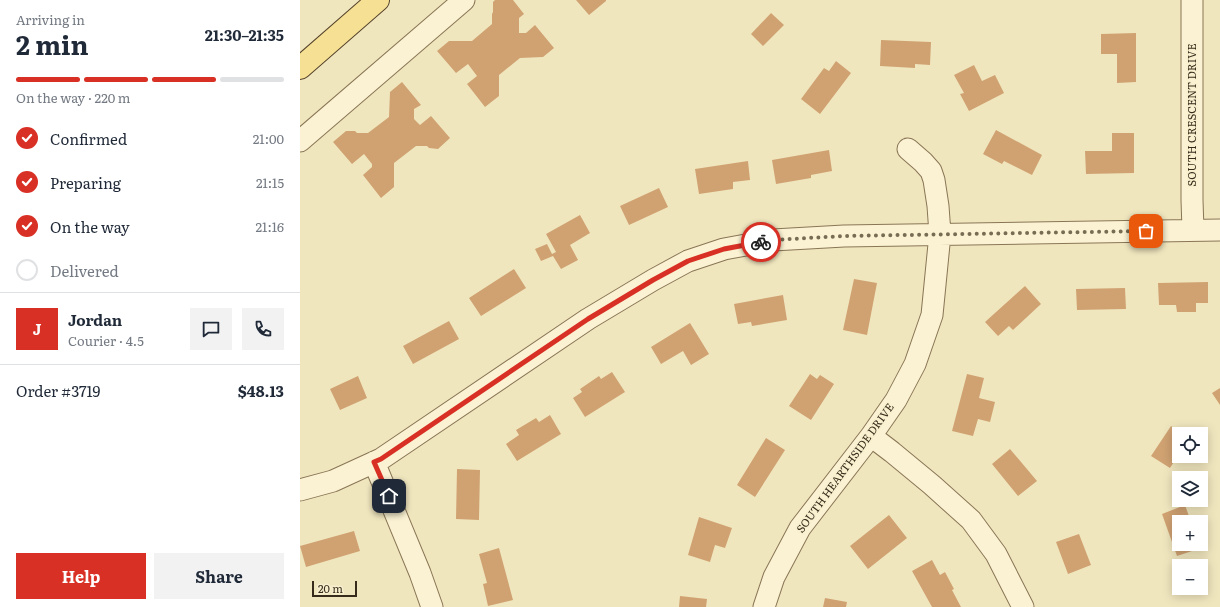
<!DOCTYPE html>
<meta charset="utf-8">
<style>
body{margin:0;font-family:Literata,serif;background:#f2f2f3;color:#1f2937;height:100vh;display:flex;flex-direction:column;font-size:15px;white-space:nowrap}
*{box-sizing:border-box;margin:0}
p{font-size:13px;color:#747a83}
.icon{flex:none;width:22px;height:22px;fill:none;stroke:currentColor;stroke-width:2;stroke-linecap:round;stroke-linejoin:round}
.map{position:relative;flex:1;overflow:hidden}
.side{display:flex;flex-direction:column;background:#fff;width:300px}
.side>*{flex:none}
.fabs{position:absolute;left:872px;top:427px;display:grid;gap:8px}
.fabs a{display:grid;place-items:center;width:36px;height:36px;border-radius:0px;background:#fff;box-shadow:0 2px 10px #0003;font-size:20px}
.scale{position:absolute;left:12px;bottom:10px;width:45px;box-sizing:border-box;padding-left:4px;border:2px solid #372c1b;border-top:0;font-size:11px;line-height:14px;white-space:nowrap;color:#372c1b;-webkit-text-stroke:3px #f7efce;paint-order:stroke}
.pin{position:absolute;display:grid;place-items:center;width:34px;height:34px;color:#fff;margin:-17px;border-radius:8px;box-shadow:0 2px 6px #0006}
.courier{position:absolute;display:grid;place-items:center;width:40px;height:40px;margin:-20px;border:3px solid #d93025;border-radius:50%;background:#fff;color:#222;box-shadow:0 1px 5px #0007}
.overview em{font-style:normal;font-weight:700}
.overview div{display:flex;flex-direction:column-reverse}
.overview{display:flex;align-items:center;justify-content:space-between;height:68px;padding:0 16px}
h1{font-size:26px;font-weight:700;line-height:30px}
.bar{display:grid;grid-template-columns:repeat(4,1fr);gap:6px 4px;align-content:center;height:48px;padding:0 16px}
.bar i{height:5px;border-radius:3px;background:#e0e1e3}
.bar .selected{background:#d93025}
.bar p{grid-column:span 4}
.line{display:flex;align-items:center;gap:10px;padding:0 16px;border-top:1px solid #e0e1e3}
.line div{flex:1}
.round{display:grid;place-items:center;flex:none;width:42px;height:42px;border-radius:0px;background:#f2f2f3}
ol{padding:0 16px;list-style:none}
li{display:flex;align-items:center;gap:12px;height:44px}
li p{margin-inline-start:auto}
li .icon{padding:4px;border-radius:50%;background:#d93025;color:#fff;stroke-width:4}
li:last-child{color:#747a83}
li i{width:22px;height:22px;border:2px solid #e0e1e3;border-radius:50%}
.cta{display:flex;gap:8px;margin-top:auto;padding:8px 16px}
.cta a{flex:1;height:46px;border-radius:0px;background:#d93025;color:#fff;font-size:16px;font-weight:700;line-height:46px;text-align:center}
.cta a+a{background:#f2f2f3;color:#1f2937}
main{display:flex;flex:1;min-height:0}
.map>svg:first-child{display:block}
</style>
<main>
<section class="side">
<div class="overview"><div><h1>2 min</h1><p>Arriving in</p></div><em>21:30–21:35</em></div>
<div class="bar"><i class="selected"></i><i class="selected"></i><i class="selected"></i><i></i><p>On the way · 220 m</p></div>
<ol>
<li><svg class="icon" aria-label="check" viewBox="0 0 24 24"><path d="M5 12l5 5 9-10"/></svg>Confirmed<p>21:00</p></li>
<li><svg class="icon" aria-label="check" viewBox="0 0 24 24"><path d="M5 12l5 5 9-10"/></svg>Preparing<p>21:15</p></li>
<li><svg class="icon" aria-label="check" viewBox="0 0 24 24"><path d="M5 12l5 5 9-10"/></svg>On the way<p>21:16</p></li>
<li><i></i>Delivered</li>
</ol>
<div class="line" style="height:72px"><b class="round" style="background:#d93025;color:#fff">J</b><div><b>Jordan</b><p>Courier · 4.5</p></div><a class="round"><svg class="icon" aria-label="chat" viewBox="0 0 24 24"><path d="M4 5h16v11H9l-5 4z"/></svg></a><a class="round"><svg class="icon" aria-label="phone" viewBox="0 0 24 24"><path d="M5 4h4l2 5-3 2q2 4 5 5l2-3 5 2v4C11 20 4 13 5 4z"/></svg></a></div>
<div class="line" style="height:52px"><div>Order #3719</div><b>$48.13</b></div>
<div class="cta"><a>Help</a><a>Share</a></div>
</section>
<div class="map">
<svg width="920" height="607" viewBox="0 0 920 607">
<rect width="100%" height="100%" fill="#f0e6be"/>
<!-- building -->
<path fill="#d0a272" d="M195,0H213L224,14L219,18V33H226L235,25L254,48L243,57L220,58L199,75V96L185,107L167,84L177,76L168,64L156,73L137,51L149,41H172L192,24V12L193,14V2Z
M276,0H306V1L289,15Z
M471,13L484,25L463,46L451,34Z
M836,33V82L817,83V54H801V34Z
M581,40L631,42L630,65L615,64V68L580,66Z
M536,61L551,73L520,114L501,99L524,68L529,71Z
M674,65L682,81L695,75L704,93L669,111L660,94L664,93L654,75Z
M102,82L121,105L114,109V119L120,125L131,116L150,138L138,149L129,148L127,146H116L94,163V187L81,198L63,175L72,167V164L64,154L52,164L33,142L46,131H55L57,133H68L89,117L90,92Z
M696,130L742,155L732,175L704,161L702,164L683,154Z
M812,133H834V173L786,174L785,151H812Z
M529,150L532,171L511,175V178L476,184L472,160Z
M448,161L450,180L433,182V189L399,194L395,169Z
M359,188L368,207L329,225L320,206Z
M280,215L290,233L270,245L278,260L261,269L253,256L241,261L235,249L247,244L252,254L256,252L246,234Z
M214,269L226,288L181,316L169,298Z
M554,279L577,283L567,335L543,330Z
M908,282V303H896V312H877L876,305H859L858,283Z
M725,286L741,304L713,330L709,326L698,336L685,322Z
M825,288L826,309L777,310L776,289Z
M483,295L487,320L452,326L451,322L438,324L434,304Z
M149,321L159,339L113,364L103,346Z
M390,323L409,354L391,365L383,351L361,364L351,347Z
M312,372L325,392L285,417L273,398L282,392L280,389L299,376L301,379Z
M510,374L517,379L520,375L534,384L511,420L489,406Z
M667,374L684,378L679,398L695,402L690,422L678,419L673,436L652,431Z
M58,376L67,398L40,410L30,389Z
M920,388V405L912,393Z
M250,415L261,434L217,461L206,444L219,435L216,430L236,418L239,422Z
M871,426L883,434H879V454L870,468L851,456Z
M466,438L485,450L455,497L437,485Z
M710,449L737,481L718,496L692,464Z
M157,469L180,470L179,520L156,519Z
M885,505L891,522H879V544H899L901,548L877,556L862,514Z
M589,515L607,538L568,569L550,546Z
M399,517L432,528L425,548L415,545L410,562L388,555Z
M54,531L60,551L6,567L0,546Z
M779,534L791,565L768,574L756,542Z
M199,548L213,600L188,606L183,584L187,583L179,554Z
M632,560L640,575L645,572L654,589L652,590L661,607H632L612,571Z
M380,596L407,599L406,607H379Z
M525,598L547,602L546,607H523Z"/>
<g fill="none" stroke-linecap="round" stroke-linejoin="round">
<defs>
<path id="minor" d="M892,0V200L893,230
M0,141L164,0
M571,436L592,452L632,485L671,520L696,554L723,607
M74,462L120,573L132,607
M0,490L33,481L81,459L288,319L353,280L388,261L424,249L473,240L544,236L920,230
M464,607L474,577L500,528L571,436L596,400L615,364L632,315L640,234L638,206L634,180L631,171L623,162L608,149"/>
<path id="major" d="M0,68L78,0"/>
</defs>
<!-- minor casing -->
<use href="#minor" stroke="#897656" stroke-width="23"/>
<!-- major casing -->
<use href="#major" stroke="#56432b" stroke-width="24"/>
<!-- minor -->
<use href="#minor" stroke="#faf2d2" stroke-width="21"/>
<!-- major -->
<use href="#major" stroke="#f6e093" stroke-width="22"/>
</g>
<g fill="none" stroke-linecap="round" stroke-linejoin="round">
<!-- done -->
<path stroke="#786d54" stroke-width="4" stroke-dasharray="0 7.2" d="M461,242L473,240L544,236L846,231"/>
<!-- route -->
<path stroke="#d93025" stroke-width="5" d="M89,496L74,462L81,459L288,319L353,280L388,261L424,249L461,242"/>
</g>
<g text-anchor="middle" stroke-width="3" stroke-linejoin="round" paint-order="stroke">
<!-- street labels -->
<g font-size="11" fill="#372c1b" stroke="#f7efce">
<text transform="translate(892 115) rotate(-90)" y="4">SOUTH CRESCENT DRIVE</text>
<text transform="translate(545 468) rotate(-54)" y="4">SOUTH HEARTHSIDE DRIVE</text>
</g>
</g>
</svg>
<div class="fabs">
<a><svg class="icon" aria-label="locate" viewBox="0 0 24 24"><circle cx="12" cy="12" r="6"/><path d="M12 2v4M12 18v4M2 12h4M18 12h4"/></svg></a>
<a><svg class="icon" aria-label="layers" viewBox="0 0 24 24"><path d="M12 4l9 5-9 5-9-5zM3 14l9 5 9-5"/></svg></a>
<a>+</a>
<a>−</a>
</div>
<div class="scale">20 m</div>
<div class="pin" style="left:846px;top:231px;background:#ea580c"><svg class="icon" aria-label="bag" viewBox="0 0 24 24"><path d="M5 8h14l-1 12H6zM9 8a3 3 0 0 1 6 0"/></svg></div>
<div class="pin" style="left:89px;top:496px;background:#1f2937"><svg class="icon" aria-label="home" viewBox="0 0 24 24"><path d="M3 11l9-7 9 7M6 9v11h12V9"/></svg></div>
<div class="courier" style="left:461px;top:242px"><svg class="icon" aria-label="bike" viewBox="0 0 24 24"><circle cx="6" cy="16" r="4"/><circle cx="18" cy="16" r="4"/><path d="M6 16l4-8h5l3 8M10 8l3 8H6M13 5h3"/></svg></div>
</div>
</main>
